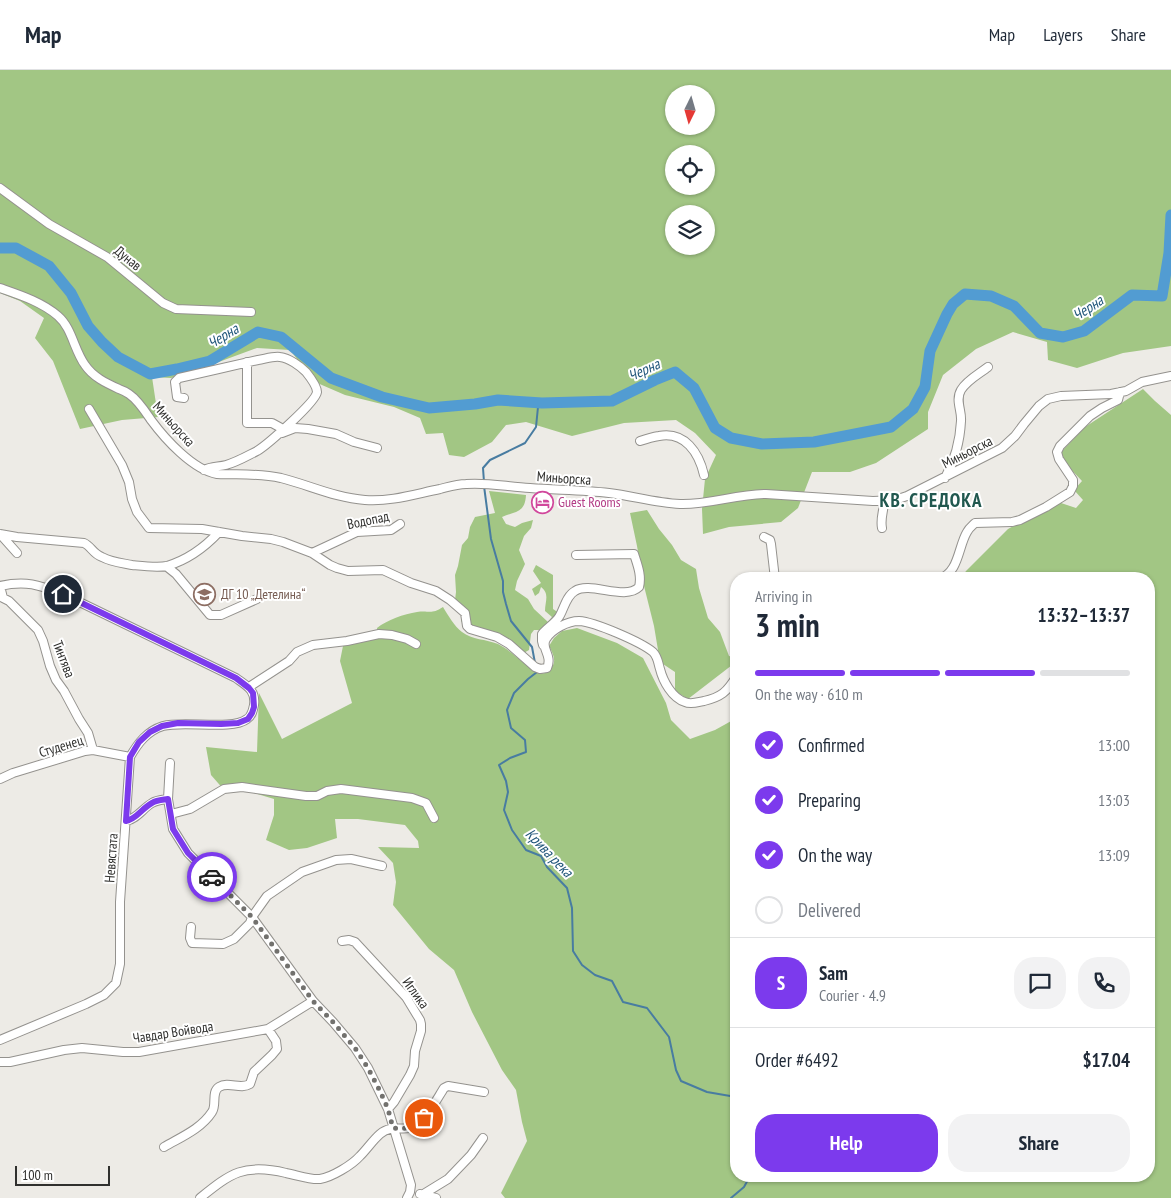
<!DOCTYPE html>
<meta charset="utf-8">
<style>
body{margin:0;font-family:"PT Sans Narrow",sans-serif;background:#f2f2f3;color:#1f2937;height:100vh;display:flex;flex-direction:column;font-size:19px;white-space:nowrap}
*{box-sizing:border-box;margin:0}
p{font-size:16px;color:#747a83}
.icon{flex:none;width:28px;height:28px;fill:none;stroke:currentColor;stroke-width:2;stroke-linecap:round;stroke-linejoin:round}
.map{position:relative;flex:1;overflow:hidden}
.details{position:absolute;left:730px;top:502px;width:425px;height:610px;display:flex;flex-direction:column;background:#fff;border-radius:20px;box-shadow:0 1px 4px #0004}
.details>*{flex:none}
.needle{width:32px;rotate:185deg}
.buttons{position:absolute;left:665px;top:15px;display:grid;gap:10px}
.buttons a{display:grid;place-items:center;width:50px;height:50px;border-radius:50%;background:#fff;box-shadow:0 1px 4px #0004;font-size:25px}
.scale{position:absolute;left:15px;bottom:12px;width:95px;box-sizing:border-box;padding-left:5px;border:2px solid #30302e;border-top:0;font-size:14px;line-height:18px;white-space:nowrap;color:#30302e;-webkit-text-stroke:4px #fff;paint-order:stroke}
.pin{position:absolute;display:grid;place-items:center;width:42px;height:42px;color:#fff;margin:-21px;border:2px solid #fff;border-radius:50%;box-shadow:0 1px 5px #0007}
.courier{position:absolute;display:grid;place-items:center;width:50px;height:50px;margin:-25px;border:4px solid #7c3aed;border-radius:50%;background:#fff;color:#222;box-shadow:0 1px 6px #0007}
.headline em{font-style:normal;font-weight:700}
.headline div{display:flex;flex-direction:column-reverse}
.headline{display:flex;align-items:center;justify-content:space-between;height:85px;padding:0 25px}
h1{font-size:32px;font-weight:700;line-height:38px}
.bar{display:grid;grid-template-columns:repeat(4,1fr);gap:8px 5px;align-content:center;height:60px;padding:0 25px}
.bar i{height:6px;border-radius:4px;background:#e0e1e3}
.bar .current{background:#7c3aed}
.bar p{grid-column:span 4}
.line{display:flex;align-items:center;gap:12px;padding:0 25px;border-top:1px solid #e0e1e3}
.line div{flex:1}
.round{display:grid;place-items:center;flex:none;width:52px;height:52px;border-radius:20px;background:#f2f2f3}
ol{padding:0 25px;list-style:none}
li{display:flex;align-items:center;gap:15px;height:55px}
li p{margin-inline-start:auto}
li .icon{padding:5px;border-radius:50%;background:#7c3aed;color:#fff;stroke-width:4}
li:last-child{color:#747a83}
li i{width:28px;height:28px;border:2px solid #e0e1e3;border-radius:50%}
.button{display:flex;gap:10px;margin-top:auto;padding:10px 25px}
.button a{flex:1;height:58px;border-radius:20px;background:#7c3aed;color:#fff;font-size:20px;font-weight:700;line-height:58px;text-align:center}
.button a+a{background:#f2f2f3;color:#1f2937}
header{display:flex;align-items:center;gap:30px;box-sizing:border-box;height:70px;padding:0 25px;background:#fff;border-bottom:1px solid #e0e1e3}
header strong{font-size:24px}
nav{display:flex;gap:28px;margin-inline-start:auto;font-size:18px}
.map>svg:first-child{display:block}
</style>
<header>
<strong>Map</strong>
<nav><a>Map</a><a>Layers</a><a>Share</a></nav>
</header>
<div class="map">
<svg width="1171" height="1128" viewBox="0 0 1171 1128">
<rect width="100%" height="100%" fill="#edebe6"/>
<!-- green -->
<path fill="#a2c684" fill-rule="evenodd" d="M0,0H1171V276L1123,283L1077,298L1048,290L1047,272L1013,262L976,279L943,305L928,342V359L876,393L850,402H812L798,438L781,452L729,457L703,464L702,439L705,409L716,385L695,363L676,350L624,353L572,366L526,352L506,355L492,372L464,387L449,385L443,363L426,364L420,348L394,337L345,325L315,312L290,280L257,278L197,300L171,308L152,307L158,347L122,350L80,359L53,291L35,268L44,248L20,231L0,223ZM674,24H706V56H674ZM674,84H706V116H674ZM674,144H706V176H674Z
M1143,319L1155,331L1171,345V1128H505L501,1123L527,1071L522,1052L516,1020L502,1000L472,942L454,900L429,879L393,835L396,812L393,793L378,777L419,778L418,771L405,755L358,749H335L337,768L307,778L289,780L266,770L274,745V729L247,721H225L211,705L206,677L257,682L259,623L282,669L352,633L340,591L343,576L378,568L377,558C387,550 404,544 417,542C429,540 431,545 443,537C448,545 454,556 462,562C472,570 486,569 498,574C506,578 513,584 520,590C529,596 543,612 552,597C557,590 552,582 549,576L554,568L562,561L577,558L617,573L643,588L666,633L671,650L690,669L715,660L733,650L736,653V1106H1149V509H960L966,501L1008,459L1058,432L1076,438L1083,430L1074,420L1082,411L1065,393L1061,382L1085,357Z
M489,421L526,425C525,443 516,441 502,447L506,454L515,457L522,453L533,450L531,458L524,466L519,480L525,494L517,511L515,520L528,529L534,539L548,552L552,547L545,541C545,531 550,524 541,517L539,523L535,526L532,519L541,513L533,501L536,495L553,505V539L562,545L561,554L541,560H534L531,564L529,580L522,584L511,576L466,556L461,551L462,544L455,530L456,522L455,505L458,496L462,475L468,468L470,457L475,447L495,443Z
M647,440L659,459L672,475L681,490L696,499L699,518L708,548L720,562L729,586L736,588V592L688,629L675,621V602L660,592L654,556L644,516L637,476L630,443Z"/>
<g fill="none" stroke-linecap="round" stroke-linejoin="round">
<!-- stream -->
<path stroke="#487ca1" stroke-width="2" d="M484,412L483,398L490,390L525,373L536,357L538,337L542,333
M484,416L491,469L503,511V522L506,534L511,551L532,577L535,593
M537,600V602L528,609L514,623L507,640L511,658L525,670L526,682L510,688L499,695L506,711L508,722L504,740L512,760L526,780L541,786L547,797L567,818L572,838L573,881L582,895L595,905L612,911L623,932L647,938L669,967L676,1000L681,1011L707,1022L736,1027
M731,1128L744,1117L750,1106"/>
<!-- river -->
<path stroke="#529cd2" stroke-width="11" d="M0,178H16L49,196L71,223L88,256L102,272L118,287L150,304L177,299L210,291L258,262L281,267L331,308L382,327L429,338L475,334L498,330L542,333L612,331L655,310L675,302L694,318L715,358L731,368L762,374L814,372L891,357L913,339L925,317L930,281L947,244L953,234L965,224L991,226L1014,236L1040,263L1063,267L1084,261L1132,225L1162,226L1169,183L1171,145"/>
<defs>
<path id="minor" d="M0,118L49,154L107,187L163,233L176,239L251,242
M0,218C20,225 42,232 58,246C72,258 74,280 85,295C93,307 106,313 119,319C122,320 126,322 129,324C138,330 145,341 151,350C165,369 193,400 217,404C240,405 258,403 281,408C309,415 336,428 365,430C390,432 415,424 440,419C448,417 457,414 466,414C487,412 508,417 530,418C556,420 583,420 609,423C633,426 656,433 680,434C708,435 737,424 766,424L873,431L895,430L907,426L1002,378L1015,366L1024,354L1039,336L1048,329L1061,326L1111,324L1126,321L1142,312L1171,306
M247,292V353H272L283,359
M184,328L177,327L175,312L179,308C206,302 231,296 258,290C265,289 273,286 280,287C289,288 300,296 306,302C310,307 317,316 317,322C316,332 267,375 257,381C247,386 237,392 226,395C218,397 211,396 204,400
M89,339L122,395L129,412L132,429L137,442L149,458L202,459L242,466L271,469L283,472L312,483L330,495L337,498L348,501L383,500L411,513L436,521L450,530L465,543L467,556L470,559L497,567L509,574L535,597L540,599L547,598C553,585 540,578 546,569C552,559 568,551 579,551C595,552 641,572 653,582C658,587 658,593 660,599C663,611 672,628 685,632C691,635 698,632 704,631C721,627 727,622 736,607
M282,363L295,358L308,359L336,364L354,372L377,378
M640,371C646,369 653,367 659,366C685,361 699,383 704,405
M945,408C955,390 960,371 961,351C962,341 955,330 961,320C967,310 979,304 988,297
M882,458C880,448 884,441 884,431
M0,464L17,467L84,473C91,476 93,484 102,487C111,492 122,493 132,495C142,496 157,498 167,496C187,490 205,477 219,462
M0,464L17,483
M764,467L770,470L771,474L775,509
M312,483L357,462L391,460L400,454
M166,496L176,504L210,545H221L257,529
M939,509C959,503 958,477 967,462C969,458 972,456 975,453L1012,452L1020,450L1046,437L1070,422L1073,416V410L1059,389L1057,382L1060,376L1090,346L1102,338L1118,330L1120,322
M0,516C26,510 39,515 63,524L236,608C247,616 256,620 254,635C253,640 252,646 247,649C231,661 185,650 163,656C147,661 138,673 130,687L120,832V894L116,913L104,925L86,934L0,970
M0,516L3,528L9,531L38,560L43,571L50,596L56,610L64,621L79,649L88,663L93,680
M543,575L542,571V564C547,558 554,554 559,547C564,539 566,526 575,521C590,511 625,531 639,517C642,505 637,494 634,484L576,485
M249,617L289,591L297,582L313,575L347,571L379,564L392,565L407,569L416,574
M170,693L168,729L173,759L188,783L252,847L313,931L333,952L355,978L368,998L388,1039L411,1115L410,1122L407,1128
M0,709L13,703L85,681L93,680L130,687
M171,744L190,739L224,719L242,717L306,726H317L327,721L341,719L412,728L426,733L434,748
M126,751C137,749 143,738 152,733C157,730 162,730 168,729
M191,857L190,868L192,873L223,874L234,869L250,853L252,847L267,826L302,802L336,790L351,789L382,796
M342,871L349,870L355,872L406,927L420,950L421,954V961L415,981L414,996L410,1005L394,1032L388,1039
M0,992H10L64,980L82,978L123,982H139L268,959L313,931
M164,1077C181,1067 201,1059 212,1042C217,1035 211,1022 219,1017C229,1011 240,1020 250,1014L254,1002L272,985L277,979L276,971L268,959
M420,1124L436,1128
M422,1125L448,1109L471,1085L483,1068
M200,1128C231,1103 244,1093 286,1103C297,1105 310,1110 320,1109C332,1107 352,1095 360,1086C367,1079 373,1070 380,1064C393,1053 406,1063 417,1055C427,1048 437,1029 444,1018L448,1016L484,1022"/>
</defs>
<!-- minor casing -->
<use href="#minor" stroke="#94928e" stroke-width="10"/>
<!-- minor -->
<use href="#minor" stroke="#fff" stroke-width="8"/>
</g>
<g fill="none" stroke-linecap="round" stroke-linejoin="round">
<!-- done -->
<path stroke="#72716e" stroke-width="5" stroke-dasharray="0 9" d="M212,807L252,847L313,931L333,952L355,978L368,998L380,1021L388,1039L393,1058C409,1059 412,1059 424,1048"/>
<!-- route -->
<path stroke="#7c3aed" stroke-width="6" d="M63,524L236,608L249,618L253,623L254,637L252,643L248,649L238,653L221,654L178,653L162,656L150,662L139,672L130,687L126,751C137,749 142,738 152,733C157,730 162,730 168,729L173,759L188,783L212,807"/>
</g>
<!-- icons -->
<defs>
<symbol id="hotel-ring" viewBox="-11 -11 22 22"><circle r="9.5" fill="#fff" stroke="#d1479c" stroke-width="1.5"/><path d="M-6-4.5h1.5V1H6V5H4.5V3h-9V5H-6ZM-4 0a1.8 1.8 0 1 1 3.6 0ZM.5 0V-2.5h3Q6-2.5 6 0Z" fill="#d1479c"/></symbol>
<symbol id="school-ring" viewBox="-11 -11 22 22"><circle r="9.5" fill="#fff" stroke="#8d6e63" stroke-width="1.5"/><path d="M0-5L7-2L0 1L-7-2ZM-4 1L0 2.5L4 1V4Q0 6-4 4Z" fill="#8d6e63"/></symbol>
</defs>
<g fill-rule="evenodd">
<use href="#hotel-ring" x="530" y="420" width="25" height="25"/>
<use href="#school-ring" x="192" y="512" width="25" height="25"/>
</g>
<g text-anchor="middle" stroke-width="4" stroke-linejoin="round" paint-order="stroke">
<!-- street labels -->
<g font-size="14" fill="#30302e" stroke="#fff">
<text transform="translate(128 188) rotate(39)" y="5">Дунав</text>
<text transform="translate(174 354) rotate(48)" y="5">Миньорска</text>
<text transform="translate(967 382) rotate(-27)" y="5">Миньорска</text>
<text transform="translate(564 408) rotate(4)" y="5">Миньорска</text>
<text transform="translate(368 450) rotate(-12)" y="5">Водопад</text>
<text transform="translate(64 589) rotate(69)" y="5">Тинтява</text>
<text transform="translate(61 676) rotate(-17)" y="5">Студенец</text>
<text transform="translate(111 788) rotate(-86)" y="5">Невястата</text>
<text transform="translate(416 923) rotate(54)" y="5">Иглика</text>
<text transform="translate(173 962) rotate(-9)" y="5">Чавдар Войвода</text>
</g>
<!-- hotel labels -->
<g font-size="14" fill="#b23c85" stroke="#fff" text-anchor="start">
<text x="558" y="437">Guest Rooms</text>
</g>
<!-- education labels -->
<g font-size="14" fill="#785e54" stroke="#fff" text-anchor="start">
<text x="221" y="529">ДГ 10 „Детелина“</text>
</g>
<!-- water labels -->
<g font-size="15" font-style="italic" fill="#1e5479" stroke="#fff">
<text transform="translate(1088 238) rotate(-33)" y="5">Черна</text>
<text transform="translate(223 266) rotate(-31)" y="5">Черна</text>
<text transform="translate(644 300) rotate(-25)" y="5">Черна</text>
<text transform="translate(549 783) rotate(46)" y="5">Крива река</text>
</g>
<!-- district labels -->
<g font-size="19" font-weight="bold" letter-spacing="1" fill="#21584f" stroke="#fff">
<text x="931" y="437">КВ. СРЕДОКА</text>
</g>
</g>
</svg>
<div class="buttons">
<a><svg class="needle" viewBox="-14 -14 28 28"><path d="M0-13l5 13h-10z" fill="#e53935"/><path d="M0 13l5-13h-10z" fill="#747a83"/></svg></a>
<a><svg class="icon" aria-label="locate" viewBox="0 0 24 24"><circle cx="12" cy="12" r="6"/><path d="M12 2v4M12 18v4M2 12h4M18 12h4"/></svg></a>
<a><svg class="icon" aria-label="layers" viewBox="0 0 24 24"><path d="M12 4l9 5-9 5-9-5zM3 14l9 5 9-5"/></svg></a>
</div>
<div class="scale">100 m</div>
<div class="pin" style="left:424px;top:1048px;background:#ea580c"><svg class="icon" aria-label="bag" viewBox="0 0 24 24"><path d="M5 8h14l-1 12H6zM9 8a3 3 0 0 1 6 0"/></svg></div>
<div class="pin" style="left:63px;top:524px;background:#1f2937"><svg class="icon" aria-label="home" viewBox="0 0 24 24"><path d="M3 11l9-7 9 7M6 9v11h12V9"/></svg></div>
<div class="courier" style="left:212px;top:807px"><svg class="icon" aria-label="car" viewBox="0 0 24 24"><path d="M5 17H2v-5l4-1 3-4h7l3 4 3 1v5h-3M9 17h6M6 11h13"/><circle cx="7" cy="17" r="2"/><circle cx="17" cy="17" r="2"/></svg></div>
<section class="details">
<div class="headline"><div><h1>3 min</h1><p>Arriving in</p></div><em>13:32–13:37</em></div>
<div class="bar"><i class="current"></i><i class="current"></i><i class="current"></i><i></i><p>On the way · 610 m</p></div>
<ol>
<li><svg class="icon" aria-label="check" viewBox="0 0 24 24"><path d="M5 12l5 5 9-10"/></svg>Confirmed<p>13:00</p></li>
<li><svg class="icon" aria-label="check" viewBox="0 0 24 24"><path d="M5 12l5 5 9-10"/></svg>Preparing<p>13:03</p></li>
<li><svg class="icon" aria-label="check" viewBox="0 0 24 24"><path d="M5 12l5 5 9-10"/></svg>On the way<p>13:09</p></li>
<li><i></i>Delivered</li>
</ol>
<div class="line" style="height:90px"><b class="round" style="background:#7c3aed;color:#fff">S</b><div><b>Sam</b><p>Courier · 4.9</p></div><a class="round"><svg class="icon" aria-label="chat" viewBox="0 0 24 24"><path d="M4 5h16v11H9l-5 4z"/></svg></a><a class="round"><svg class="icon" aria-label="phone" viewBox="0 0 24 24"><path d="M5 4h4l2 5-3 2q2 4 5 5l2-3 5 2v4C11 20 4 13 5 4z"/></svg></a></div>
<div class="line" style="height:65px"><div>Order #6492</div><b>$17.04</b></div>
<div class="button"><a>Help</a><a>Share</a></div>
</section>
</div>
